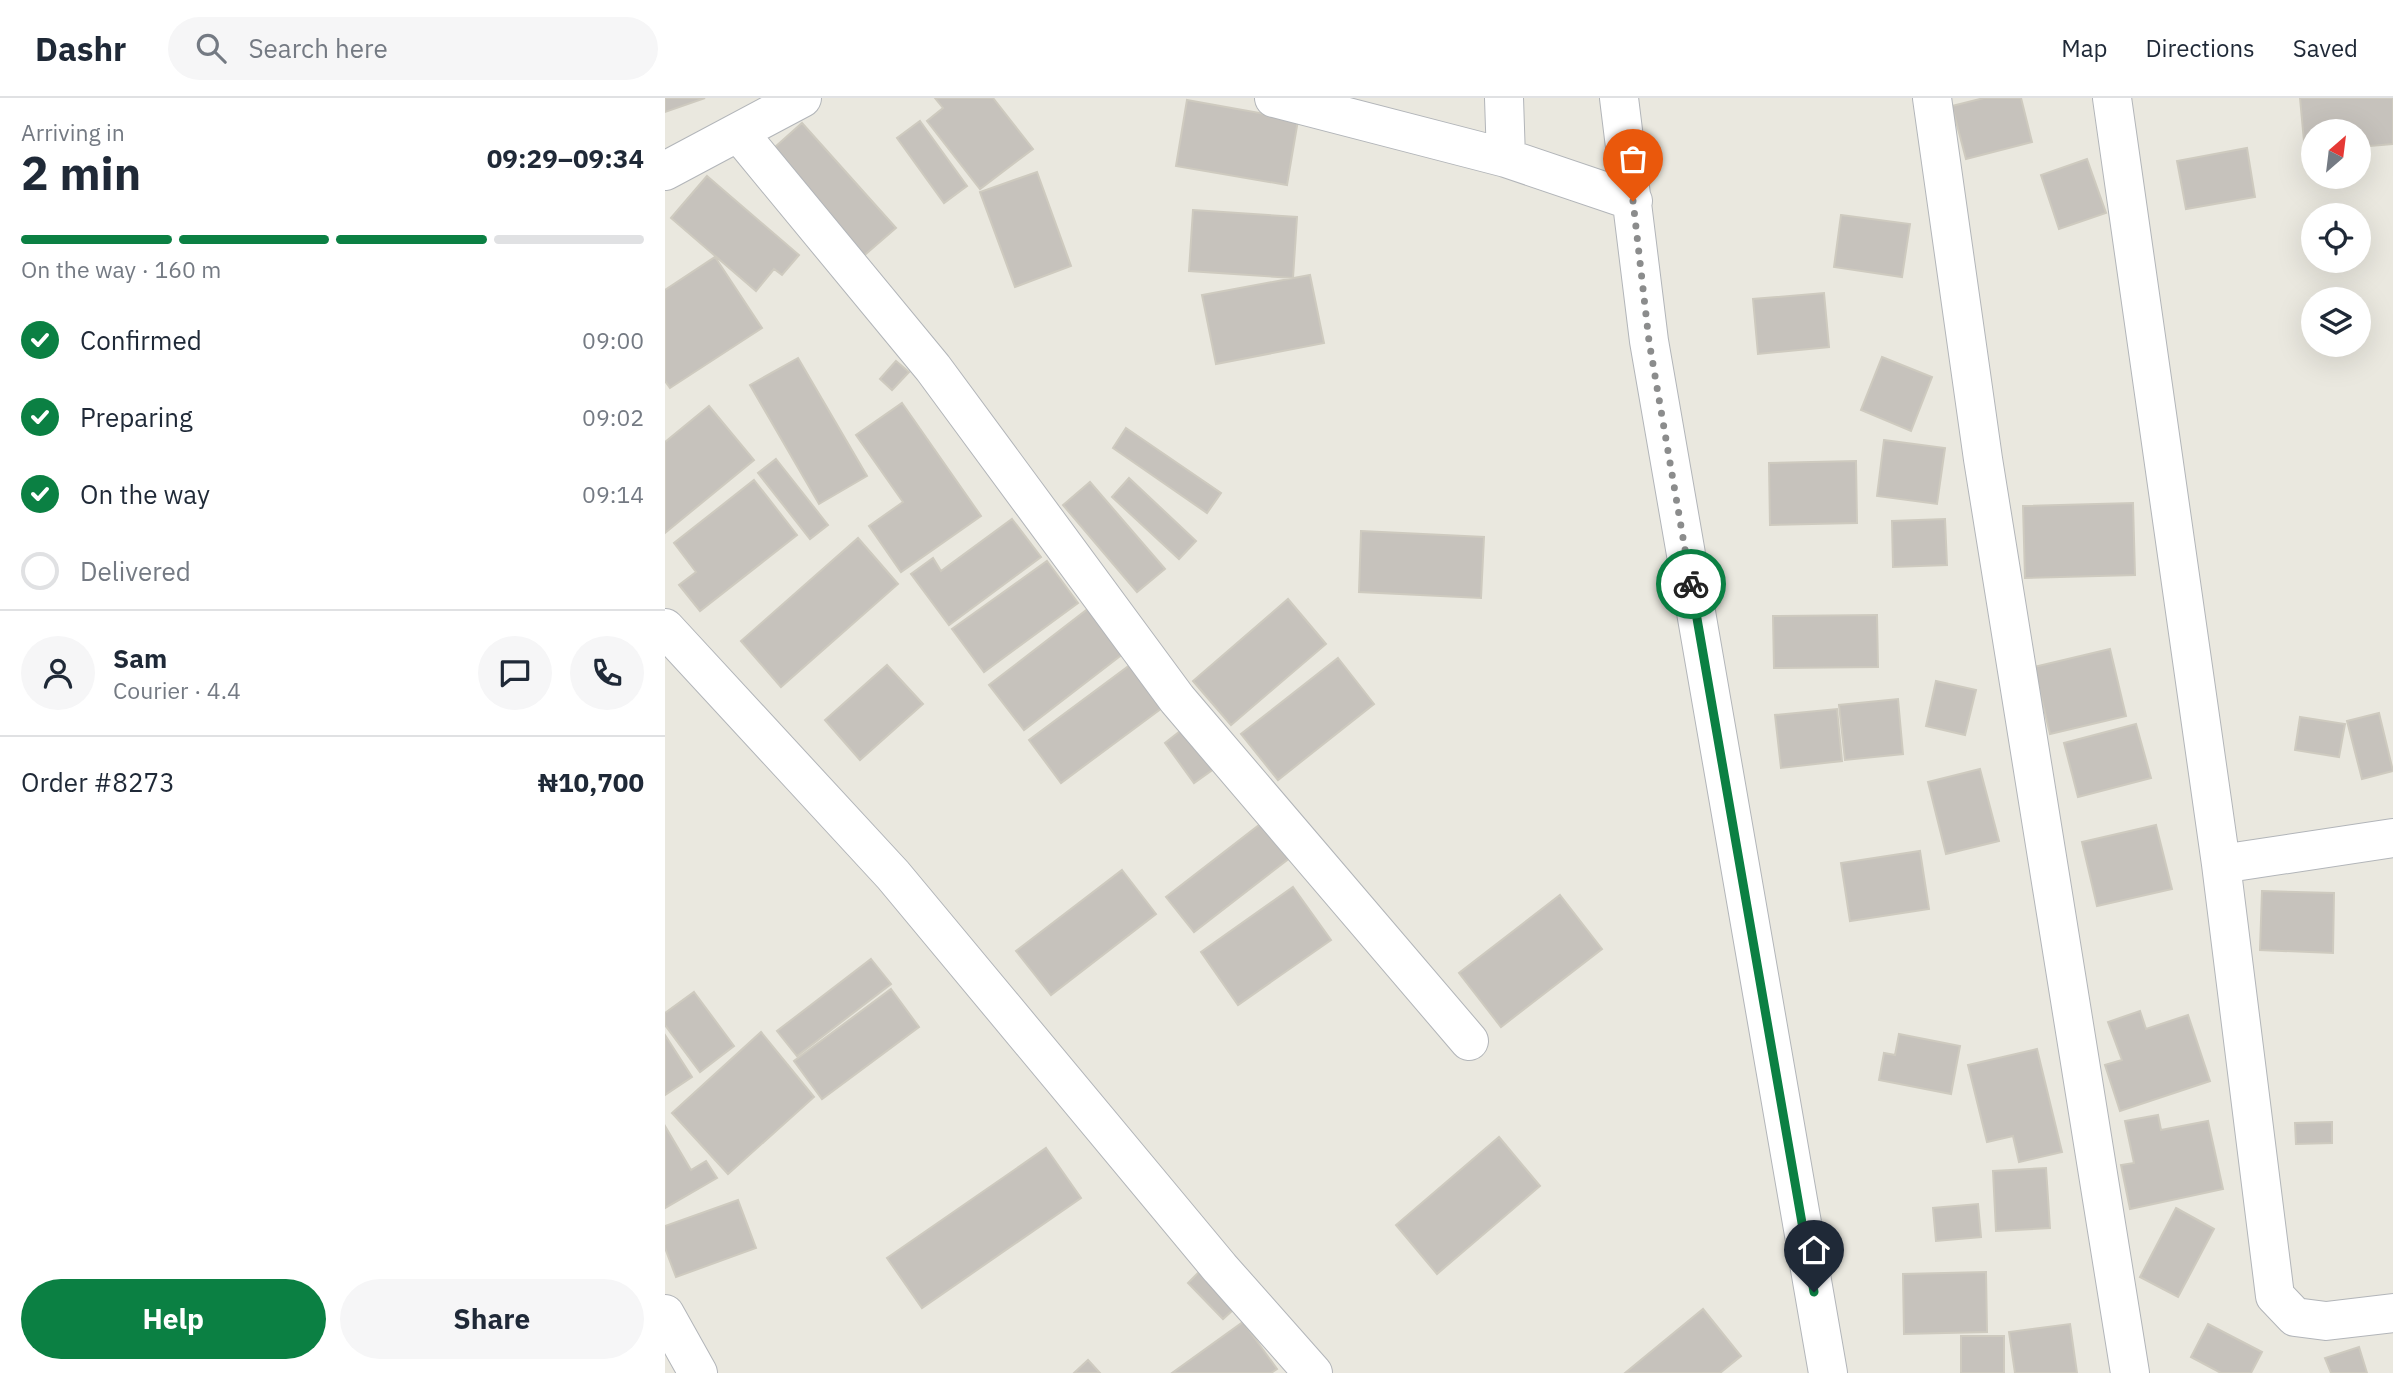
<!DOCTYPE html>
<meta charset="utf-8">
<style>
body{margin:0;font-family:"IBM Plex Sans",sans-serif;background:#f6f6f7;color:#1f2937;height:100vh;display:flex;flex-direction:column;font-size:26px;white-space:nowrap}
*{box-sizing:border-box;margin:0}
p{font-size:23px;color:#747a83}
.icon{flex:none;width:38px;height:38px;fill:none;stroke:currentColor;stroke-width:2;stroke-linecap:round;stroke-linejoin:round}
.map{position:relative;flex:1;overflow:hidden}
.side{display:flex;flex-direction:column;background:#fff;width:665px}
.side>*{flex:none}
.needle{width:46px;rotate:28deg}
.tools{position:absolute;left:1636px;top:21px;display:grid;gap:14px}
.tools a{display:grid;place-items:center;width:70px;height:70px;border-radius:50%;background:#fff;box-shadow:0 7px 28px #0002;font-size:35px}
.pin{position:absolute;display:grid;place-items:center;width:60px;height:60px;color:#fff;margin:-72px -30px;border-radius:50% 50% 50% 0;rotate:-45deg;box-shadow:0 0 7px #0007}
.pin .icon{rotate:45deg}
.courier{position:absolute;display:grid;place-items:center;width:70px;height:70px;margin:-35px;border:5px solid #0b8043;border-radius:50%;background:#fff;color:#222;box-shadow:0 2px 9px #0007}
.head em{font-style:normal;font-weight:700}
.head div{display:flex;flex-direction:column-reverse}
.head{display:flex;align-items:center;justify-content:space-between;height:119px;padding:0 21px}
h1{font-size:46px;font-weight:700;line-height:52px}
.bar{display:grid;grid-template-columns:repeat(4,1fr);gap:10px 7px;align-content:center;height:84px;padding:0 21px}
.bar i{height:9px;border-radius:5px;background:#e0e1e3}
.bar .on{background:#0b8043}
.bar p{grid-column:span 4}
.line{display:flex;align-items:center;gap:18px;padding:0 21px;border-top:2px solid #e0e1e3}
.line div{flex:1}
.round{display:grid;place-items:center;flex:none;width:74px;height:74px;border-radius:37px;background:#f6f6f7}
ol{padding:0 21px;list-style:none}
li{display:flex;align-items:center;gap:21px;height:77px}
li p{margin-inline-start:auto}
li .icon{padding:7px;border-radius:50%;background:#0b8043;color:#fff;stroke-width:4}
li:last-child{color:#747a83}
li i{width:38px;height:38px;border:4px solid #e0e1e3;border-radius:50%}
.button{display:flex;gap:14px;margin-top:auto;padding:14px 21px}
.button a{flex:1;height:80px;border-radius:42px;background:#0b8043;color:#fff;font-size:28px;font-weight:700;line-height:80px;text-align:center}
.button a+a{background:#f6f6f7;color:#1f2937}
header{display:flex;align-items:center;gap:42px;box-sizing:border-box;height:98px;padding:0 35px;background:#fff;border-bottom:2px solid #e0e1e3}
header strong{font-size:33px}
nav{display:flex;gap:38px;margin-inline-start:auto;font-size:24px}
.search{width:490px;height:63px;background:#f6f6f7;display:flex;align-items:center;gap:18px;box-sizing:border-box;padding:0 24px;border-radius:38px;color:#747a83;font-size:26px}
main{display:flex;flex:1;min-height:0}
.map>svg:first-child{display:block}
</style>
<header>
<strong>Dashr</strong>
<div class="search"><svg class="icon" aria-label="search" viewBox="0 0 24 24"><circle cx="10" cy="10" r="6"/><path d="M15 15l6 6"/></svg>Search here</div>
<nav><a>Map</a><a>Directions</a><a>Saved</a></nav>
</header>
<main>
<section class="side">
<div class="head"><div><h1>2 min</h1><p>Arriving in</p></div><em>09:29–09:34</em></div>
<div class="bar"><i class="on"></i><i class="on"></i><i class="on"></i><i></i><p>On the way · 160 m</p></div>
<ol>
<li><svg class="icon" aria-label="check" viewBox="0 0 24 24"><path d="M5 12l5 5 9-10"/></svg>Confirmed<p>09:00</p></li>
<li><svg class="icon" aria-label="check" viewBox="0 0 24 24"><path d="M5 12l5 5 9-10"/></svg>Preparing<p>09:02</p></li>
<li><svg class="icon" aria-label="check" viewBox="0 0 24 24"><path d="M5 12l5 5 9-10"/></svg>On the way<p>09:14</p></li>
<li><i></i>Delivered</li>
</ol>
<div class="line" style="height:126px"><a class="round"><svg class="icon" aria-label="person" viewBox="0 0 24 24"><circle cx="12" cy="8" r="4"/><path d="M4 21q1-7 8-7t8 7"/></svg></a><div><b>Sam</b><p>Courier · 4.4</p></div><a class="round"><svg class="icon" aria-label="chat" viewBox="0 0 24 24"><path d="M4 5h16v11H9l-5 4z"/></svg></a><a class="round"><svg class="icon" aria-label="phone" viewBox="0 0 24 24"><path d="M5 4h4l2 5-3 2q2 4 5 5l2-3 5 2v4C11 20 4 13 5 4z"/></svg></a></div>
<div class="line" style="height:91px"><div>Order #8273</div><b>₦10,700</b></div>
<div class="button"><a>Help</a><a>Share</a></div>
</section>
<div class="map">
<svg width="1728" height="1275" viewBox="0 0 1728 1275">
<rect width="100%" height="100%" fill="#eae8df"/>
<!-- building -->
<path fill="#c6c2bc" stroke="#cecabf" stroke-width="2" d="M0,0H40L0,14Z
M270,0H328L368,51L315,91L262,23L278,10Z
M1319,0H1356L1367,44L1301,61L1287,8Z
M1635,0H1728V46L1694,49V33H1648V53L1640,54Z
M522,2L633,22L622,87L511,68Z
M255,23L302,88L279,105L232,40Z
M137,25L231,130L195,161L101,57Z
M1582,50L1590,99L1521,111L1512,63Z
M1422,61L1441,115L1394,131L1376,77Z
M372,74L406,168L350,189L315,94Z
M42,78L134,157L117,177L109,171L91,193L6,120Z
M528,112L632,119L628,180L524,173Z
M1176,117L1245,126L1237,179L1169,169Z
M50,159L97,230L5,290L0,283V192Z
M645,177L659,245L551,266L537,197Z
M1159,195L1164,249L1093,256L1088,201Z
M1217,259L1267,279L1246,333L1196,312Z
M133,260L202,378L154,406L85,287Z
M231,263L244,274L227,292L215,281Z
M237,305L316,418L236,474L204,428L238,404L191,337Z
M44,308L89,362L0,435V344Z
M461,330L556,395L542,415L448,350Z
M1219,342L1280,350L1272,406L1212,398Z
M111,361L163,427L145,441L93,375Z
M1191,363L1192,425L1105,427L1104,365Z
M464,380L531,443L514,461L447,399Z
M89,382L132,437L35,513L14,487L31,474L9,445Z
M425,384L500,471L472,494L398,407Z
M1468,405L1470,477L1360,480L1358,408Z
M347,421L376,459L284,527L246,476L268,460L276,473Z
M1280,421L1282,467L1228,469L1227,423Z
M696,433L819,439L816,500L694,494Z
M193,440L233,486L116,589L76,543Z
M382,463L413,505L319,574L287,531Z
M623,501L661,546L566,627L528,583Z
M424,510L459,555L359,632L324,587Z
M1212,517L1213,569L1109,570L1108,518Z
M1445,551L1461,618L1385,636L1369,569Z
M673,560L709,606L613,682L576,636Z
M222,567L258,606L195,662L160,622Z
M465,567L497,610L396,685L364,642Z
M1271,583L1311,592L1300,637L1261,628Z
M1233,601L1238,656L1180,662L1174,607Z
M1172,611L1177,663L1116,670L1110,617Z
M1714,615L1728,673L1697,681L1682,623Z
M1635,619L1680,626L1674,659L1630,652Z
M1471,626L1486,680L1413,699L1399,645Z
M523,627L553,668L529,685L500,645Z
M1315,671L1334,743L1281,756L1263,684Z
M598,724L626,759L529,834L501,799Z
M1491,727L1507,791L1432,808L1417,744Z
M1255,753L1264,811L1185,823L1176,765Z
M457,772L491,816L386,897L351,853Z
M628,789L666,842L573,907L536,854Z
M1597,793L1669,795L1668,855L1595,852Z
M895,797L937,851L836,929L794,875Z
M206,861L226,886L132,958L112,933Z
M226,891L254,929L157,1001L129,963Z
M29,894L69,948L35,974L0,927V915Z
M1475,913L1481,931L1523,917L1545,983L1455,1013L1440,967L1457,962L1443,924Z
M96,934L149,999L63,1076L7,1015Z
M1234,936L1295,948L1286,996L1214,982L1219,955L1230,957Z
M0,937L27,979L0,997Z
M1372,951L1397,1054L1354,1064L1348,1038L1322,1044L1303,967Z
M1493,1017L1496,1032L1543,1023L1558,1091L1465,1111L1456,1067L1469,1065L1460,1023Z
M1667,1024V1045L1631,1046L1630,1025Z
M0,1028L26,1072L41,1063L52,1080L0,1110Z
M834,1039L875,1088L772,1176L731,1127Z
M381,1050L416,1100L257,1210L222,1160Z
M1381,1070L1385,1130L1331,1133L1328,1073Z
M73,1102L91,1150L11,1179L0,1150V1128Z
M1313,1106L1316,1139L1271,1143L1268,1110Z
M1511,1110L1549,1131L1513,1199L1475,1179Z
M543,1165L579,1202L558,1221L523,1185Z
M1321,1174L1322,1234L1239,1236L1238,1176Z
M1038,1211L1076,1258L1055,1275H960Z
M578,1224L612,1271L606,1275H507Z
M1405,1226L1412,1275H1350L1344,1234Z
M1543,1226L1597,1254L1586,1275H1556L1526,1259Z
M1296,1238H1339V1275H1296Z
M1694,1249L1702,1275H1666L1660,1260Z
M423,1262L435,1275H409Z"/>
<g fill="none" stroke-linecap="round" stroke-linejoin="round">
<defs>
<path id="minor" d="M609,0L841,60L968,103
M839,0L841,60
M954,0L984,243L1163,1275
M1267,0L1318,361L1465,1275
M1447,0L1556,766L1610,1198L1630,1219L1661,1223L1728,1215
M74,35L268,270L512,601L804,943
M0,73L137,0
M0,530L228,777L555,1170L648,1275
M1556,766L1728,740
M0,1216L33,1275"/>
</defs>
<!-- minor casing -->
<use href="#minor" stroke="#b2b5b9" stroke-width="40"/>
<!-- minor -->
<use href="#minor" stroke="#fff" stroke-width="38"/>
</g>
<g fill="none" stroke-linecap="round" stroke-linejoin="round">
<!-- done -->
<path stroke="#8b8c8c" stroke-width="7" stroke-dasharray="0 12.6" d="M968,103L984,243L1026,486"/>
<!-- route -->
<path stroke="#0b8043" stroke-width="9" d="M1026,486L1149,1194"/>
</g>
</svg>
<div class="tools">
<a><svg class="needle" viewBox="-14 -14 28 28"><path d="M0-13l5 13h-10z" fill="#e53935"/><path d="M0 13l5-13h-10z" fill="#747a83"/></svg></a>
<a><svg class="icon" aria-label="locate" viewBox="0 0 24 24"><circle cx="12" cy="12" r="6"/><path d="M12 2v4M12 18v4M2 12h4M18 12h4"/></svg></a>
<a><svg class="icon" aria-label="layers" viewBox="0 0 24 24"><path d="M12 4l9 5-9 5-9-5zM3 14l9 5 9-5"/></svg></a>
</div>
<div class="pin" style="left:968px;top:103px;background:#ea580c"><svg class="icon" aria-label="bag" viewBox="0 0 24 24"><path d="M5 8h14l-1 12H6zM9 8a3 3 0 0 1 6 0"/></svg></div>
<div class="pin" style="left:1149px;top:1194px;background:#1f2937"><svg class="icon" aria-label="home" viewBox="0 0 24 24"><path d="M3 11l9-7 9 7M6 9v11h12V9"/></svg></div>
<div class="courier" style="left:1026px;top:486px"><svg class="icon" aria-label="bike" viewBox="0 0 24 24"><circle cx="6" cy="16" r="4"/><circle cx="18" cy="16" r="4"/><path d="M6 16l4-8h5l3 8M10 8l3 8H6M13 5h3"/></svg></div>
</div>
</main>
